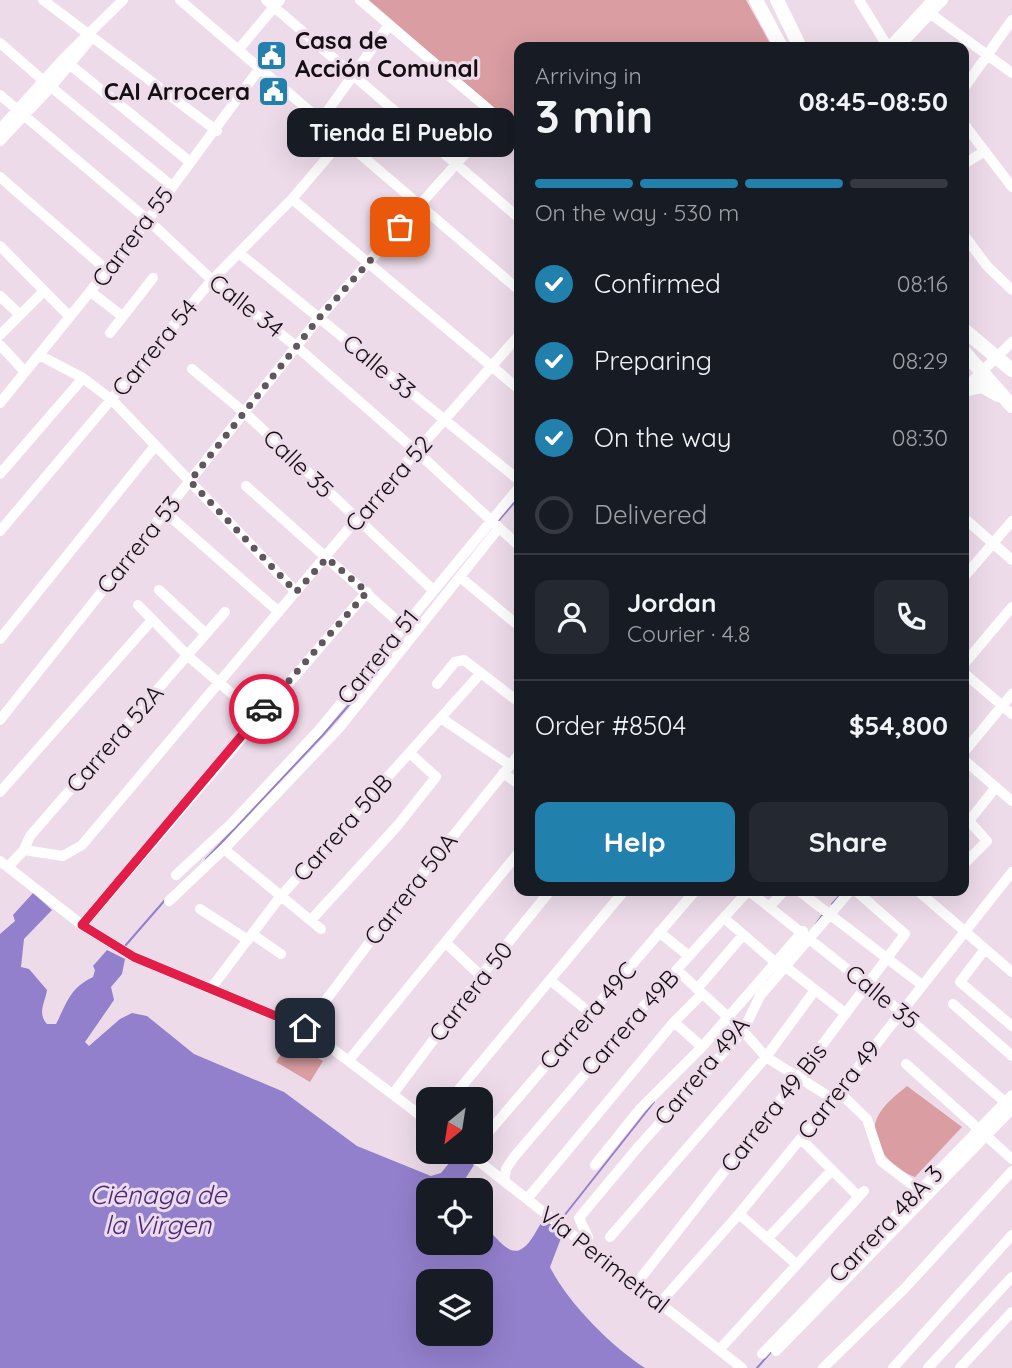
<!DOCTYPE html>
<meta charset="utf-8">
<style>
body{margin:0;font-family:Quicksand,sans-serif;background:#242831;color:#f1f3f6;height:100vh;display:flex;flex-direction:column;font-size:26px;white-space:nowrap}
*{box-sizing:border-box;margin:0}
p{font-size:23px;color:#9ea1a6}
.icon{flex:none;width:38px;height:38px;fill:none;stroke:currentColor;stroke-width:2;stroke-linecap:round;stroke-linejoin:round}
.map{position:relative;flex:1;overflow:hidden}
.sheet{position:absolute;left:514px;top:42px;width:455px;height:854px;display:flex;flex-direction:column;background:#171b24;border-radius:14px;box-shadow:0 7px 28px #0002}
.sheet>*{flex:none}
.needle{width:46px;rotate:210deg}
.controls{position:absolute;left:416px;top:1087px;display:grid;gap:14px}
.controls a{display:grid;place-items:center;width:77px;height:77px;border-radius:14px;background:#171b24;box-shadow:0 7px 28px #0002;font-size:35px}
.pin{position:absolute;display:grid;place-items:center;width:60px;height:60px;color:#fff;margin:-30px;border-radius:14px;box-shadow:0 4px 10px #0006}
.courier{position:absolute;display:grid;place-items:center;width:70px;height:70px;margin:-35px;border:5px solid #e11d48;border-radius:50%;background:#fff;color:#222;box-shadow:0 2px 9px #0007}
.bubble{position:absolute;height:49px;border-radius:14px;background:#171b24;box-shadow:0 7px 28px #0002;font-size:23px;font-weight:700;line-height:49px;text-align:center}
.headline em{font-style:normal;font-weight:700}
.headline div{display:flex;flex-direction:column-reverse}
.headline{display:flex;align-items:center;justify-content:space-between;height:119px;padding:0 21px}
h1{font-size:46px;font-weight:700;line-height:52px}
.bar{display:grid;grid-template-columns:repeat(4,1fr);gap:10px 7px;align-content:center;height:84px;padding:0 21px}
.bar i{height:9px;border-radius:5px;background:#363941}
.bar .current{background:#2280ad}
.bar p{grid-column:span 4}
.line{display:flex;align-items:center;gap:18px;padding:0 21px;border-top:2px solid #363941}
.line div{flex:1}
.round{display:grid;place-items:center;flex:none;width:74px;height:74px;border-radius:14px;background:#242831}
ol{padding:0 21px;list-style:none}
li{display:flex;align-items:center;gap:21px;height:77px}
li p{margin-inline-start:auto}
li .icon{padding:7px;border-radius:50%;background:#2280ad;color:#fff;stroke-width:4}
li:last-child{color:#9ea1a6}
li i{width:38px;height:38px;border:4px solid #363941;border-radius:50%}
.button{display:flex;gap:14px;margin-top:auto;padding:14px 21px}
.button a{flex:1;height:80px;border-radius:14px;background:#2280ad;color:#fff;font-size:28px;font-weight:700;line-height:80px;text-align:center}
.button a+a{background:#242831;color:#f1f3f6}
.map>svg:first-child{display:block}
</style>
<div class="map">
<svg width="1012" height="1368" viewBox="0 0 1012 1368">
<rect width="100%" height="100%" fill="#eddbe9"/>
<!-- green -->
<path fill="#d99da2" d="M369,0H746L772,47H520V131Z
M289,1041L323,1061L310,1082L276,1062Z
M907,1086L962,1127L915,1177C894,1169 866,1143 877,1118C884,1104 895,1096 907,1086Z"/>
<!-- water -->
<path fill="#9280cc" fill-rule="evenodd" d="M33,893L52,910L24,939L21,967L29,969L47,990C45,1003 37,1013 47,1024H56C68,1001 69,989 93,977L95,970L93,966L107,950L125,959L122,974L111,987L114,1000L85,1042L89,1046L120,1019L132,1013L147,1016L194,1054L284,1092L357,1146L431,1176L441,1173L458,1152L474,1165L458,1190H429V1242H481V1225C494,1230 507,1260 523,1248C532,1242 537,1228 544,1219L563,1233L550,1267C567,1302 612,1347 645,1368H0V934L15,921L13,915ZM429,1281H481V1334H429Z"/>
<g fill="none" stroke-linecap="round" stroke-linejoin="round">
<!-- stream -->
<path stroke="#9280cc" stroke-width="2" d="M499,520L520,496
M206,859L322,736L382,667
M832,904L844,891
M816,924L823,914
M125,946L165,900
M767,980L777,969
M560,1221L654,1102
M757,1368L771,1352"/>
<!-- minor -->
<path stroke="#fff" stroke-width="10" d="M43,0L217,131
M180,0L520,291
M266,0L520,219
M360,0L520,136
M859,0L888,47
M924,9L1012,73
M0,43L45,82
M889,47L932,0
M899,47L943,0
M239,49L280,0
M63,59L190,162
M51,87L172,186
M964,88L1012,20
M0,95L148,220L212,280L297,347L416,451L520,547
M321,120L389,25
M964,124L1012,187
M0,129L63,59L123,0
M0,141L51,87L88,42
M964,164L985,151
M0,177L108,271
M292,199L520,390
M964,235L987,266L1012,290
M0,246L70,317
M239,253L520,481
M91,292L122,316
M0,296L19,314
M110,333L153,278
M0,335L44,291
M0,345L25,372
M39,355L83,378L112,400L296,592
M192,369L245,413L433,590
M964,389L1012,342
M0,403L148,220L260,68
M0,474L83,378
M246,486L403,626
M165,512L279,612
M964,518L1012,560
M0,531L212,280L292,199L343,139
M460,577L520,627
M964,577L1012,521
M159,590L206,634
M138,605L188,656L258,716
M0,639L155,446
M964,664L1012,607
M964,673L1012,714
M437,684L455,662L464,660L520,703
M441,718L510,765
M0,720L319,318L498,117
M964,752L1012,694
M964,760L1012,801
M503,773L520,785
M0,792L152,620
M224,849L321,929
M24,850L63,856L82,845L356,520L520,334
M0,861L82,925L134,957L305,1028L429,1122
M964,864L987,841L969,821L996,787
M8,867L24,850L30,836L225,612
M176,875L231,824L319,730L520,486
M749,891L901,1012L1012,1108
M799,891L922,985
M918,891L1012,972
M169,901L227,846L340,727L498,529
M770,906L784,891
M200,909L248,940
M724,918L775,962
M312,919L398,825L436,777L411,754
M82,925L367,592
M659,932L689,956
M252,934L281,954
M447,944L481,976
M985,949L960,982L1012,1026
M786,967L846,1014
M677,970L743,1031L766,1057L833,1099
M550,980L590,1013
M212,987L280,897L480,674
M697,989L743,935
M953,1004L1012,1056
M674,1022L702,1047
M305,1028L402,899L520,753
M349,1060L520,851
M906,1064L1012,1159
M839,1092L867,1119L881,1161L919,1190
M393,1094L481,976L550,891
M451,1099L624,891
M801,1139L858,1196
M481,1141L695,891
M467,1152L742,1368
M595,1165L640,1109L702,1047L803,931
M504,1181L506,1169L514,1157L631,1020L748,891
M527,1199L674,1022L702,994
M739,1214L795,1263
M610,1237L766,1057L815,990
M768,1238L832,1170
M586,1244L588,1237L579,1218L639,1146L743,1031L760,996L850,891
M640,1279L799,1076L905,934L856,891
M660,1303L739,1214L833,1099L1012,872
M719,1350L864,1191
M776,1351L1012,1109
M762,1354L1012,1095
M823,1368L905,1288L1012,1171
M893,1368L1012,1235
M928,1368L1012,1277
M960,1368L1012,1312"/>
<!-- highway -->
<path stroke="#fff" stroke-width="14" d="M756,0L781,47
M777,0L800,47
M964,330L1012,370
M964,352L1012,406
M964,390L982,386L998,395"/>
</g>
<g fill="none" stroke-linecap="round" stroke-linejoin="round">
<!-- done -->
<path stroke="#61565f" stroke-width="7" stroke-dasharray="0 12.6" d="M264,709L367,592L327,558L296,592L190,481L319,318L400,227"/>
<!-- route -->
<path stroke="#e11d48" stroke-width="9" d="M264,709L82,925L134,957L305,1028"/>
</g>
<!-- icons -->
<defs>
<symbol id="civic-square" viewBox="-11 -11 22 22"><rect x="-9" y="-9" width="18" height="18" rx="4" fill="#2280ad" stroke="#eddbe9"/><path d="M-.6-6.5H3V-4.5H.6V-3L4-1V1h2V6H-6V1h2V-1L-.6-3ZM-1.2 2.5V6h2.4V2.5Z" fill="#fff"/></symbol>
</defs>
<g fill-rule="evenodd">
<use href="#civic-square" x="254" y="38" width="35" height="35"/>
<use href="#civic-square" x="256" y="74" width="35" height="35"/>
</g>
<g text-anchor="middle" stroke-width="6" stroke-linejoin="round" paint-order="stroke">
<!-- poi labels -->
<g font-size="24" font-weight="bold" fill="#150f14" stroke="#eddbe9" text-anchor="start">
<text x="295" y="49">Casa de<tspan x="295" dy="28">Acción Comunal</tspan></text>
<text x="250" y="100" text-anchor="end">CAI Arrocera</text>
</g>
<!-- street labels -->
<g font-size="24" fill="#150f14" stroke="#eddbe9">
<text transform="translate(133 237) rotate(-53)" y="8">Carrera 55</text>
<text transform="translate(246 306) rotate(38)" y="8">Calle 34</text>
<text transform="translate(155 348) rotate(-50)" y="8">Carrera 54</text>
<text transform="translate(379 367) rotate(40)" y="8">Calle 33</text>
<text transform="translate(298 464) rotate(44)" y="8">Calle 35</text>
<text transform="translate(389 484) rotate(-49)" y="8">Carrera 52</text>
<text transform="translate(139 545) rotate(-51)" y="8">Carrera 53</text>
<text transform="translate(378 657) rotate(-51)" y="8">Carrera 51</text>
<text transform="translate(115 739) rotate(-49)" y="8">Carrera 52A</text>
<text transform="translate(343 828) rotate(-48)" y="8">Carrera 50B</text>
<text transform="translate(411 889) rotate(-52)" y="8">Carrera 50A</text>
<text transform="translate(471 992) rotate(-52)" y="8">Carrera 50</text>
<text transform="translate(882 997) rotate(39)" y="8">Calle 35</text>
<text transform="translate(588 1016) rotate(-49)" y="8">Carrera 49C</text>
<text transform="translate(630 1023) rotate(-48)" y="8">Carrera 49B</text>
<text transform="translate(702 1071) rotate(-50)" y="8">Carrera 49A</text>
<text transform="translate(839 1090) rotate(-52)" y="8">Carrera 49</text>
<text transform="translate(774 1108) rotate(-52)" y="8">Carrera 49 Bis</text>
<text transform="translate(886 1224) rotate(-46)" y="8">Carrera 48A 3</text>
<text transform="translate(604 1260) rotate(38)" y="8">Vía Perimetral</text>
</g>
<!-- water labels -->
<g font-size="26" font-style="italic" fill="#462780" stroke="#eddbe9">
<text x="158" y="1204">Ciénaga de<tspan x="158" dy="30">la Virgen</tspan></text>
</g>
</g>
</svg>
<div class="controls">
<a><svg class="needle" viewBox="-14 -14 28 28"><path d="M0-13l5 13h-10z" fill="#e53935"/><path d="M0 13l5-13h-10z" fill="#9ea1a6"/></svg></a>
<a><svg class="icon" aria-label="locate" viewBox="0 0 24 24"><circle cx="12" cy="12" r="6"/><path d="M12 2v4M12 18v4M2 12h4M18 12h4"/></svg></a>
<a><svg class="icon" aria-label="layers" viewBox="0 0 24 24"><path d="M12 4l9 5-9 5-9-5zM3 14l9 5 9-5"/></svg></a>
</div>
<div class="pin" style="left:400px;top:227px;background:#ea580c"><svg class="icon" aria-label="bag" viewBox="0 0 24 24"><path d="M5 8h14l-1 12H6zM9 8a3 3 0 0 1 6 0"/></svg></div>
<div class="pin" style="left:305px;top:1028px;background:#1f2937"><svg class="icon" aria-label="home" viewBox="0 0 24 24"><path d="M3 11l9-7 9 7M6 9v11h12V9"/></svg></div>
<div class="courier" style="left:264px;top:709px"><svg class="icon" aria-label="car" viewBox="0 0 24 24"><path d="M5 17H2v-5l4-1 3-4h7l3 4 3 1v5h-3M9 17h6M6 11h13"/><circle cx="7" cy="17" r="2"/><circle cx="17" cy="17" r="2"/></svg></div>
<div class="bubble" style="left:287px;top:108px;width:228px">Tienda El Pueblo</div>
<section class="sheet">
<div class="headline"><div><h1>3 min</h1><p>Arriving in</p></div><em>08:45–08:50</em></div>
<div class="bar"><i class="current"></i><i class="current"></i><i class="current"></i><i></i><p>On the way · 530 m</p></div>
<ol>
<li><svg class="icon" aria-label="check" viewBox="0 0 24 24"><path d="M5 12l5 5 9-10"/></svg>Confirmed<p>08:16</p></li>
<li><svg class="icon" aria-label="check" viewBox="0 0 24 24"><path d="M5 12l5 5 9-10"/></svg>Preparing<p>08:29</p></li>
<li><svg class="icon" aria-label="check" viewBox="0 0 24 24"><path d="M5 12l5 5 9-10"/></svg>On the way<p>08:30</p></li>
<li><i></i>Delivered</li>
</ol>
<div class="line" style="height:126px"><a class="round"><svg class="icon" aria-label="person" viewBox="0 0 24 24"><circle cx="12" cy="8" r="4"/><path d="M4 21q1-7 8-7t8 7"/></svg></a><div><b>Jordan</b><p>Courier · 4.8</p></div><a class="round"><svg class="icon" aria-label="phone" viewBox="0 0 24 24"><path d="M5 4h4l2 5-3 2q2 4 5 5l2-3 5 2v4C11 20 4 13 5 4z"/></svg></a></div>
<div class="line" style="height:91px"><div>Order #8504</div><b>$54,800</b></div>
<div class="button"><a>Help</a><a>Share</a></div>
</section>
</div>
